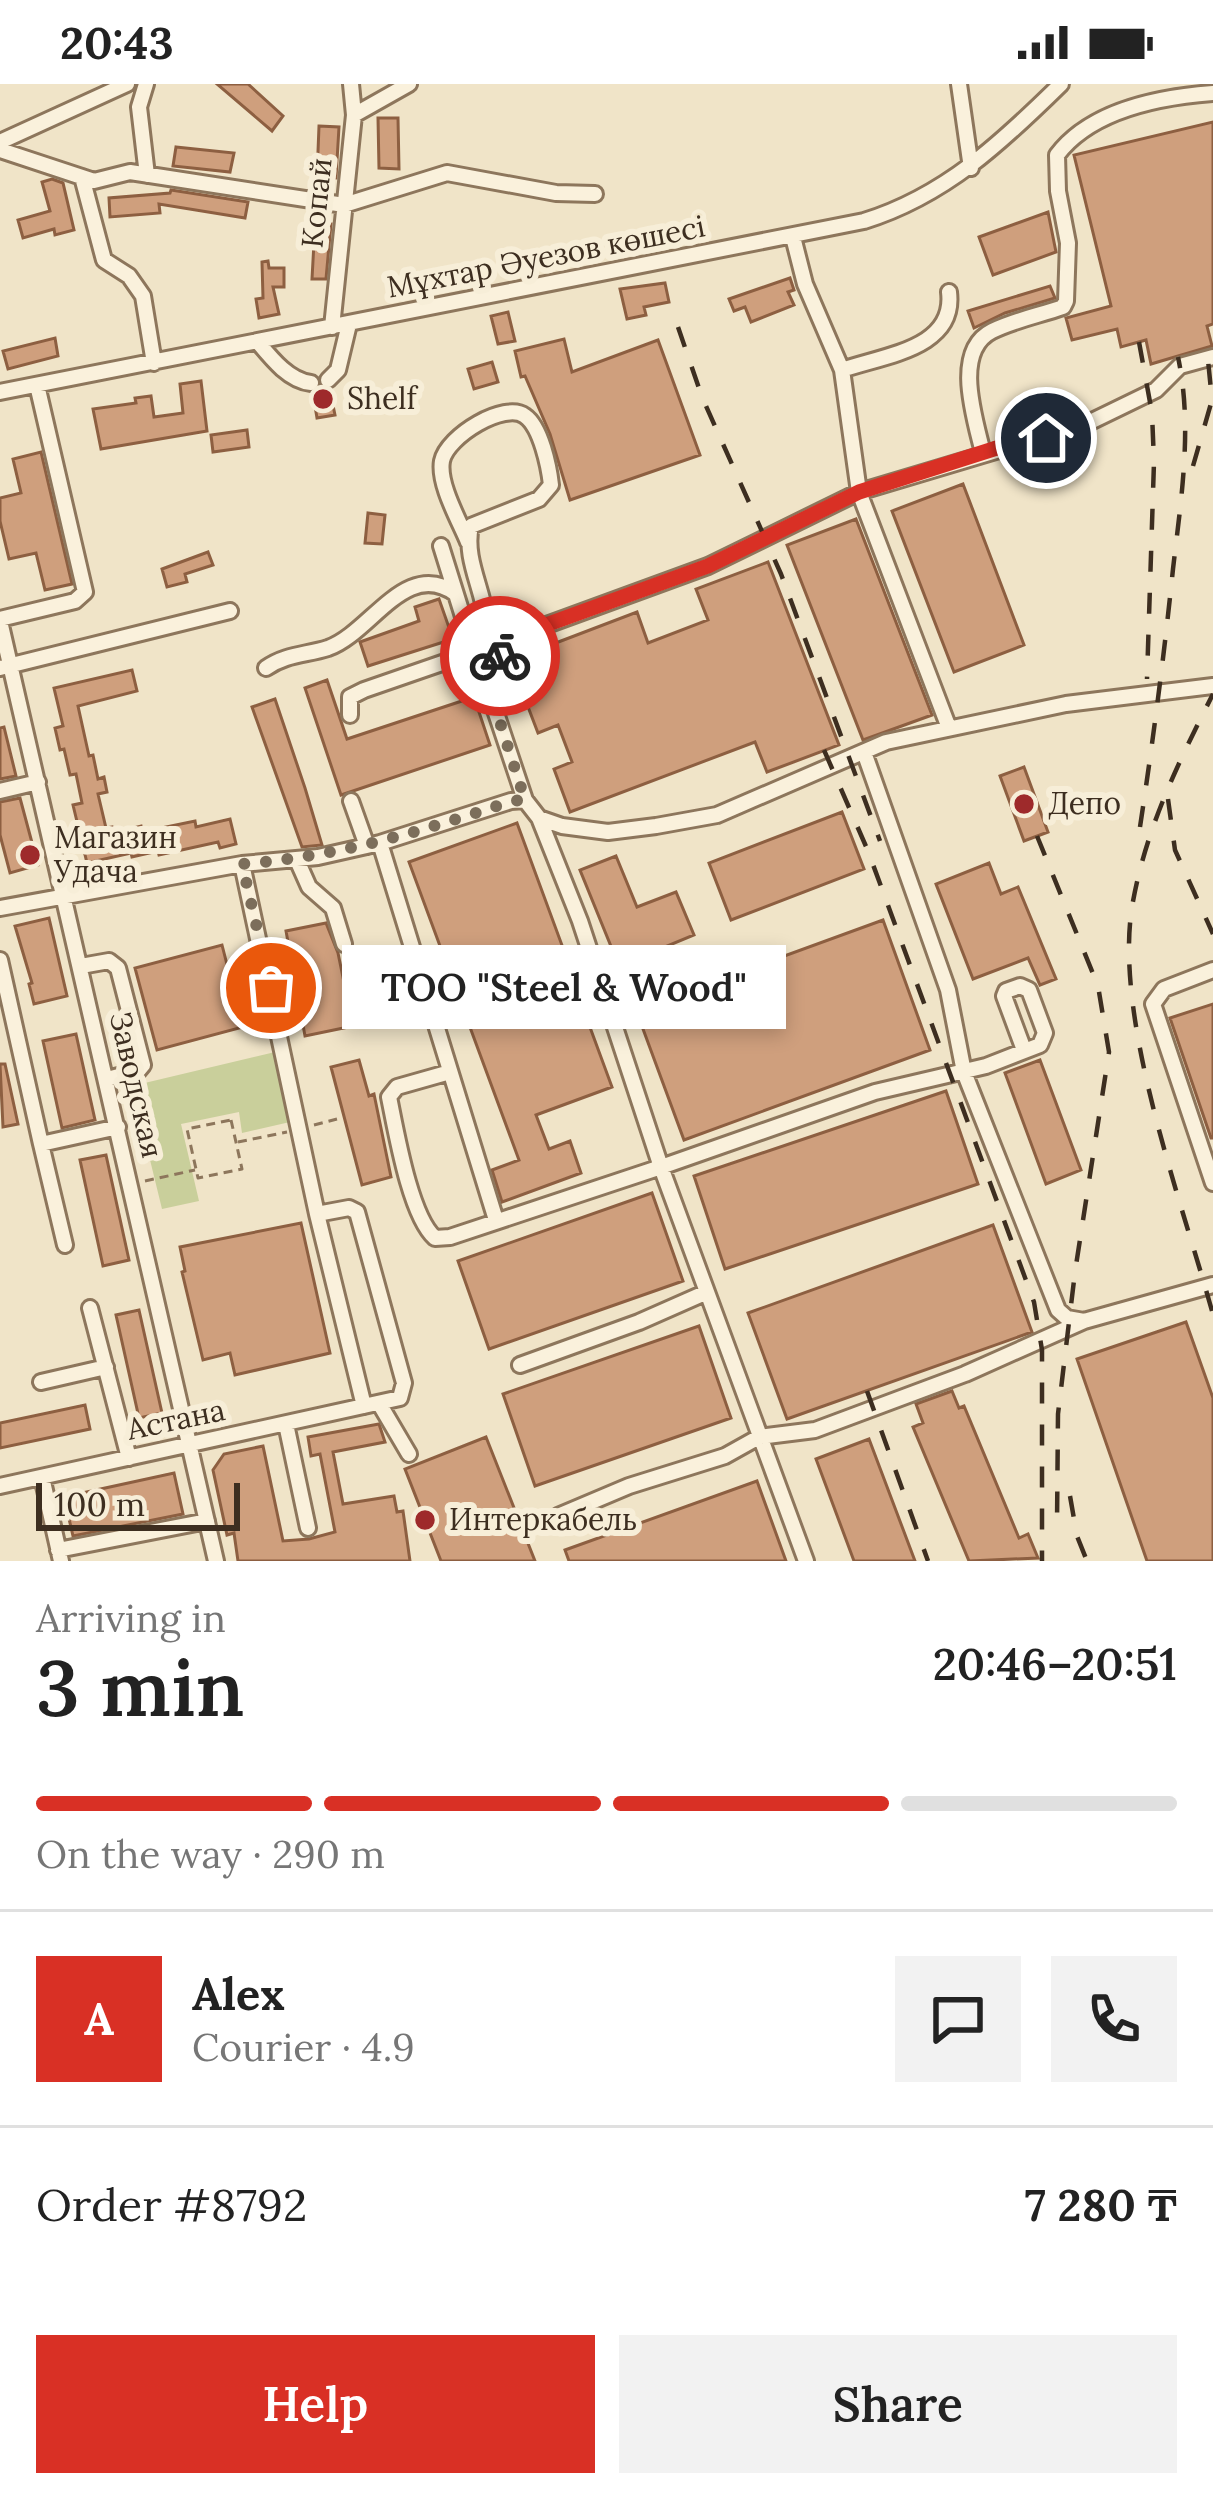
<!DOCTYPE html>
<meta charset="utf-8">
<style>
body{margin:0;font-family:Lora,serif;background:#f2f2f2;color:#222;height:100vh;display:flex;flex-direction:column;font-size:45px;white-space:nowrap}
*{box-sizing:border-box;margin:0}
p{font-size:39px;color:#767676}
.icon{flex:none;width:66px;height:66px;fill:none;stroke:currentColor;stroke-width:2;stroke-linecap:round;stroke-linejoin:round}
.map{position:relative;height:1477px;overflow:hidden}
.drawer{display:flex;flex-direction:column;background:#fff;flex:1}
.drawer>*{flex:none}
.scale{position:absolute;left:36px;bottom:30px;width:204px;box-sizing:border-box;padding-left:12px;border:6px solid #3d2e20;border-top:0;font-size:33px;line-height:42px;white-space:nowrap;color:#3d2e20;-webkit-text-stroke:9px #f7eed8;paint-order:stroke}
.pin{position:absolute;display:grid;place-items:center;width:102px;height:102px;color:#fff;margin:-51px;border:6px solid #fff;border-radius:50%;box-shadow:0 3px 12px #0007}
.courier{position:absolute;display:grid;place-items:center;width:120px;height:120px;margin:-60px;border:9px solid #d93025;border-radius:50%;background:#fff;color:#222;box-shadow:0 3px 15px #0007}
.bubble{position:absolute;height:84px;border-radius:0px;background:#fff;box-shadow:0 6px 18px #0003;font-size:39px;font-weight:600;line-height:84px;text-align:center}
.summary em{font-style:normal;font-weight:600}
.summary div{display:flex;flex-direction:column-reverse}
.summary{display:flex;align-items:center;justify-content:space-between;height:204px;padding:0 36px}
h1{font-size:78px;font-weight:600;line-height:90px}
.bar{display:grid;grid-template-columns:repeat(4,1fr);gap:18px 12px;align-content:center;height:144px;padding:0 36px}
.bar i{height:15px;border-radius:9px;background:#e0e0e0}
.bar .active{background:#d93025}
.bar p{grid-column:span 4}
.line{display:flex;align-items:center;gap:30px;padding:0 36px;border-top:3px solid #e0e0e0}
.line div{flex:1}
.round{display:grid;place-items:center;flex:none;width:126px;height:126px;border-radius:0px;background:#f2f2f2}
.action{display:flex;gap:24px;margin-top:auto;padding:24px 36px}
.action a{flex:1;height:138px;border-radius:0px;background:#d93025;color:#fff;font-size:48px;font-weight:600;line-height:138px;text-align:center}
.action a+a{background:#f2f2f2;color:#222}
.status{display:flex;justify-content:space-between;align-items:center;height:84px;padding:0 60px;background:#fff;direction:ltr}
.status svg{height:33px;fill:currentColor}
.map>svg:first-child{display:block}
</style>
<div class="status"><b>20:43</b><svg viewBox="0 0 49 12"><path d="M0 12V9h3v3zM5 12V6h3v6zM10 12V3h3v9zM15 12V0h3v12zM26 1h20v11H26zM47 4h2v5h-2z"/></svg></div>
<div class="map">
<svg width="1213" height="1477" viewBox="0 0 1213 1477">
<rect width="100%" height="100%" fill="#f0e4c8"/>
<!-- green -->
<path fill="#c9cf9b" d="M275,968L290,1038L242,1049L239,1028L181,1040L199,1117L162,1125L132,1002Z"/>
<!-- building -->
<path fill="#cf9f7d" stroke="#8d5f41" stroke-width="3" d="M217,0H248L283,32L272,47Z
M378,34H398L399,85L379,84Z
M1213,38V240L1207,242L1212,262L1151,280L1146,256L1121,263L1117,245L1072,256L1066,234L1111,222L1074,71Z
M319,42L339,43L336,94L317,93Z
M176,63L234,69L230,88L173,82Z
M52,95L63,99L74,146L55,151L54,145L23,154L18,136L50,127L42,98Z
M171,106L248,118L245,134L159,120L160,129L110,133L109,114L170,109Z
M1048,128L1056,168L993,191L979,153Z
M315,140H331L326,195H312Z
M268,177L269,184H284V203H273L279,230L259,234L256,215L263,214L262,178Z
M790,194L794,206L788,208L794,221L751,238L745,223L734,227L729,215Z
M665,199L669,218L644,223L646,231L627,235L620,205Z
M1050,202L1055,214L1005,229L974,244L968,227Z
M508,228L515,257L498,260L491,232Z
M55,254L58,272L8,285L3,267Z
M564,255L572,288L658,256L700,371L570,416L550,350L525,292L521,293L515,267Z
M492,278L498,298L474,305L468,285Z
M201,297L207,347L101,365L93,325L136,319L135,314L151,312L154,333L183,329L180,300Z
M321,304L330,307L335,331L317,334L313,310Z
M247,346L249,363L213,368L211,351Z
M41,368L72,500L45,506L36,469L9,475L0,437V414L21,409L13,375Z
M963,400L1024,561L954,588L892,427Z
M368,429L385,431L382,460L365,459Z
M856,435L932,631L863,656L787,461Z
M208,468L213,481L185,490L187,498L167,503L162,485Z
M768,478L839,661L767,688L755,658L570,728L554,685L572,678L558,641L538,649L522,607L551,596L540,565L637,528L648,559L708,536L696,505Z
M439,515L453,555L368,582L360,558L419,537L415,523Z
M132,586L137,607L78,622L89,672L93,671L98,695L104,693L107,708L98,710L106,744L112,743L113,749L141,742L142,748L195,737L196,743L230,735L236,760L220,764L218,758L159,771L158,767L132,773L131,769L87,779L73,721L82,719L76,690L70,691L64,665L60,666L55,644L63,642L54,604Z
M327,596L347,655L474,613L490,661L341,711L305,604Z
M275,615L305,704L322,761L302,763L252,623Z
M4,643L16,692L0,695V644Z
M1024,683L1048,748L1024,757L1000,692Z
M20,714L38,781L10,789L0,751V718Z
M842,728L864,785L731,836L709,779Z
M517,739L563,864L485,893L501,936L577,908L612,1003L536,1031L549,1065L570,1057L581,1089L502,1118L492,1086L519,1076L409,778Z
M616,772L637,823L676,808L694,851L619,882L580,786Z
M989,779L1001,810L1018,803L1056,895L1040,901L1028,874L973,895L936,800Z
M49,834L67,912L34,920L29,900L32,899L15,842Z
M883,836L930,966L684,1056L636,926Z
M326,839L338,869L353,942L305,952L286,847Z
M222,861L243,943L157,966L135,884Z
M1213,920V1054H1211L1170,934Z
M76,950L95,1036L62,1044L43,957Z
M359,976L369,1012L374,1010L391,1093L362,1101L331,983Z
M1040,976L1081,1086L1046,1100L1005,989Z
M0,980H5L18,1040L3,1043Z
M946,1007L978,1100L725,1185L694,1092Z
M106,1071L129,1176L103,1182L80,1076Z
M652,1109L683,1197L489,1265L458,1177Z
M301,1139L330,1269L235,1291L230,1269L203,1276L182,1188L185,1187L180,1163Z
M993,1141L1032,1248L787,1335L748,1229Z
M139,1226L162,1329L139,1334L116,1231Z
M1186,1238L1213,1314V1477H1147L1077,1275Z
M699,1242L731,1334L535,1402L503,1310Z
M952,1307L959,1324L964,1322L1019,1454L1028,1450L1038,1474L969,1477L913,1343L923,1339L916,1320Z
M85,1321L90,1345L0,1364V1339Z
M379,1340L385,1358L333,1368L343,1420L394,1412L397,1428L403,1427L410,1477H238L234,1449L227,1451L213,1386L224,1370L263,1362L283,1457L309,1455L335,1448L320,1370L311,1372L308,1353Z
M486,1353L535,1477H441L405,1385Z
M869,1355L915,1477H854L816,1375Z
M174,1389L183,1430L73,1452L64,1413Z
M757,1397L786,1477H569L565,1466Z"/>
<g fill="none" stroke-linecap="round" stroke-linejoin="round">
<defs>
<path id="minor" d="M146,0L139,23L147,91
M959,0L971,84
M354,31L409,0
M0,58L127,0
M0,66L94,97L130,88L344,121L447,89L556,109L595,110
M82,93L104,176L129,192L143,212L154,279
M793,153L805,200L842,286L859,408L949,644
M332,243L354,31L351,0
M257,257C271,274 289,297 311,299
M842,286C884,271 956,265 949,208
M328,296L338,286L349,240
M0,308L864,137C945,112 1002,58 1061,0
M983,369C975,335 952,267 992,247C1014,236 1040,231 1063,223L1066,217L1068,159L1058,107L1057,71C1091,26 1159,13 1213,9
M468,458C459,436 438,400 442,377C447,352 505,317 525,332C541,343 549,383 551,401L539,415L471,442C461,486 501,527 481,572
M441,462L465,539L481,572
M0,535L75,517L85,508L37,301
M0,537L216,1477
M0,584L230,527
M266,584C286,570 306,571 328,564C371,549 406,473 456,510
M488,601C497,574 508,561 533,546L708,482L859,408L1086,340L1156,306L1180,282L1213,273
M350,631V613L364,606L471,569L481,572L491,614L525,716
M864,668L948,906L964,988L1058,1226L1067,1234L1084,1237
M0,707L38,698
M351,717L367,762
M539,734L580,837L661,1083L875,1008L986,982L1040,961L1045,949L1029,906L1020,902L1006,907L1004,912L1024,966
M380,759L511,717L525,716L539,734L562,742L608,748L656,742L717,731L886,658L1066,620L1213,602
M297,776L309,803L333,824L344,860
M242,780L317,1130L364,1322
M0,824L242,780L318,773L380,759L496,1136
M0,876L41,1060L118,1043
M81,882L109,877L118,884L143,981L138,987L107,995
M1213,886L1164,905L1153,920L1213,1099
M450,988L397,1003L389,1013C396,1047 410,1132 435,1154L450,1153L661,1083L806,1477
M41,1060L65,1161
M90,1224L129,1374
M520,1281L639,1238L707,1208
M41,1298L106,1283
M379,1319L409,1370
M286,1340L308,1444
M42,1393L61,1477
M0,1402L400,1314L404,1299L357,1128L349,1124L317,1130
M558,1432L629,1402L725,1372L759,1353L815,1346L965,1290L1084,1237L1213,1201
M58,1466L207,1437"/>
</defs>
<!-- minor casing -->
<use href="#minor" stroke="#8d765c" stroke-width="20"/>
<!-- path -->
<path stroke="#8d765c" stroke-width="3" stroke-dasharray="9 6" stroke-linecap="butt" d="M231,1036L242,1085L198,1094L187,1045Z
M314,1041L337,1035
M238,1058L287,1048
M145,1097L195,1086"/>
<!-- minor -->
<use href="#minor" stroke="#faf1dc" stroke-width="14"/>
<!-- rail -->
<path stroke="#3d2e20" stroke-width="4.5" stroke-dasharray="21 21" stroke-linecap="butt" d="M678,243L702,313L781,490L880,757
M1139,258L1152,329L1154,378L1147,595
M1193,382L1212,316L1207,266
M824,666L868,767L1034,1218L1042,1266V1477
M1168,715L1175,766L1213,850
M1140,743C1153,657 1164,572 1173,485C1181,415 1193,343 1178,273
M1037,752L1098,902L1109,968L1075,1188L1058,1330L1057,1441
M1212,1227C1181,1115 1114,936 1132,823C1145,746 1178,679 1213,610
M867,1307L928,1477
M1070,1412L1077,1452L1087,1477"/>
</g>
<g fill="none" stroke-linecap="round" stroke-linejoin="round">
<!-- done -->
<path stroke="#7c6e5b" stroke-width="12" stroke-dasharray="0 21.6" d="M271,904L242,780C341,772 419,748 512,717L525,716L488,601L500,572"/>
<!-- route -->
<path stroke="#d93025" stroke-width="15" d="M500,572L512,559L532,546L708,482L859,408L1003,362L1046,354"/>
</g>
<!-- markers -->
<g fill="#9e2a2b" stroke="#f7eed8" stroke-width="4.5">
<circle cx="323" cy="315" r="12"/>
<circle cx="1024" cy="720" r="12"/>
<circle cx="30" cy="771" r="12"/>
<circle cx="425" cy="1436" r="12"/>
</g>
<g text-anchor="middle" stroke-width="12" stroke-linejoin="round" paint-order="stroke">
<!-- street labels -->
<g font-size="30" fill="#3d2e20" stroke="#f7eed8">
<text transform="translate(317 119) rotate(-84)" y="10">Копай</text>
<text transform="translate(546 173) rotate(-11)" y="10">Мұхтар Әуезов көшесі</text>
<text transform="translate(136 1001) rotate(77)" y="10">Заводская</text>
<text transform="translate(176 1336) rotate(-12)" y="10">Астана</text>
</g>
<!-- poi labels -->
<g font-size="30" fill="#3d2e20" stroke="#f7eed8" text-anchor="start">
<text x="347" y="325">Shelf</text>
<text x="1048" y="730">Депо</text>
<text x="54" y="764">Магазин<tspan x="54" dy="34">Удача</tspan></text>
<text x="449" y="1446">Интеркабель</text>
</g>
</g>
</svg>
<div class="scale">100 m</div>
<div class="pin" style="left:271px;top:904px;background:#ea580c"><svg class="icon" aria-label="bag" viewBox="0 0 24 24"><path d="M5 8h14l-1 12H6zM9 8a3 3 0 0 1 6 0"/></svg></div>
<div class="pin" style="left:1046px;top:354px;background:#1f2937"><svg class="icon" aria-label="home" viewBox="0 0 24 24"><path d="M3 11l9-7 9 7M6 9v11h12V9"/></svg></div>
<div class="courier" style="left:500px;top:572px"><svg class="icon" aria-label="bike" viewBox="0 0 24 24"><circle cx="6" cy="16" r="4"/><circle cx="18" cy="16" r="4"/><path d="M6 16l4-8h5l3 8M10 8l3 8H6M13 5h3"/></svg></div>
<div class="bubble" style="left:342px;top:861px;width:444px">TOO &quot;Steel &amp; Wood&quot;</div>
</div>
<section class="drawer">
<div class="summary"><div><h1>3 min</h1><p>Arriving in</p></div><em>20:46–20:51</em></div>
<div class="bar"><i class="active"></i><i class="active"></i><i class="active"></i><i></i><p>On the way · 290 m</p></div>
<div class="line" style="height:216px"><b class="round" style="background:#d93025;color:#fff">A</b><div><b>Alex</b><p>Courier · 4.9</p></div><a class="round"><svg class="icon" aria-label="chat" viewBox="0 0 24 24"><path d="M4 5h16v11H9l-5 4z"/></svg></a><a class="round"><svg class="icon" aria-label="phone" viewBox="0 0 24 24"><path d="M5 4h4l2 5-3 2q2 4 5 5l2-3 5 2v4C11 20 4 13 5 4z"/></svg></a></div>
<div class="line" style="height:156px"><div>Order #8792</div><b>7 280 ₸</b></div>
<div class="action"><a>Help</a><a>Share</a></div>
</section>
